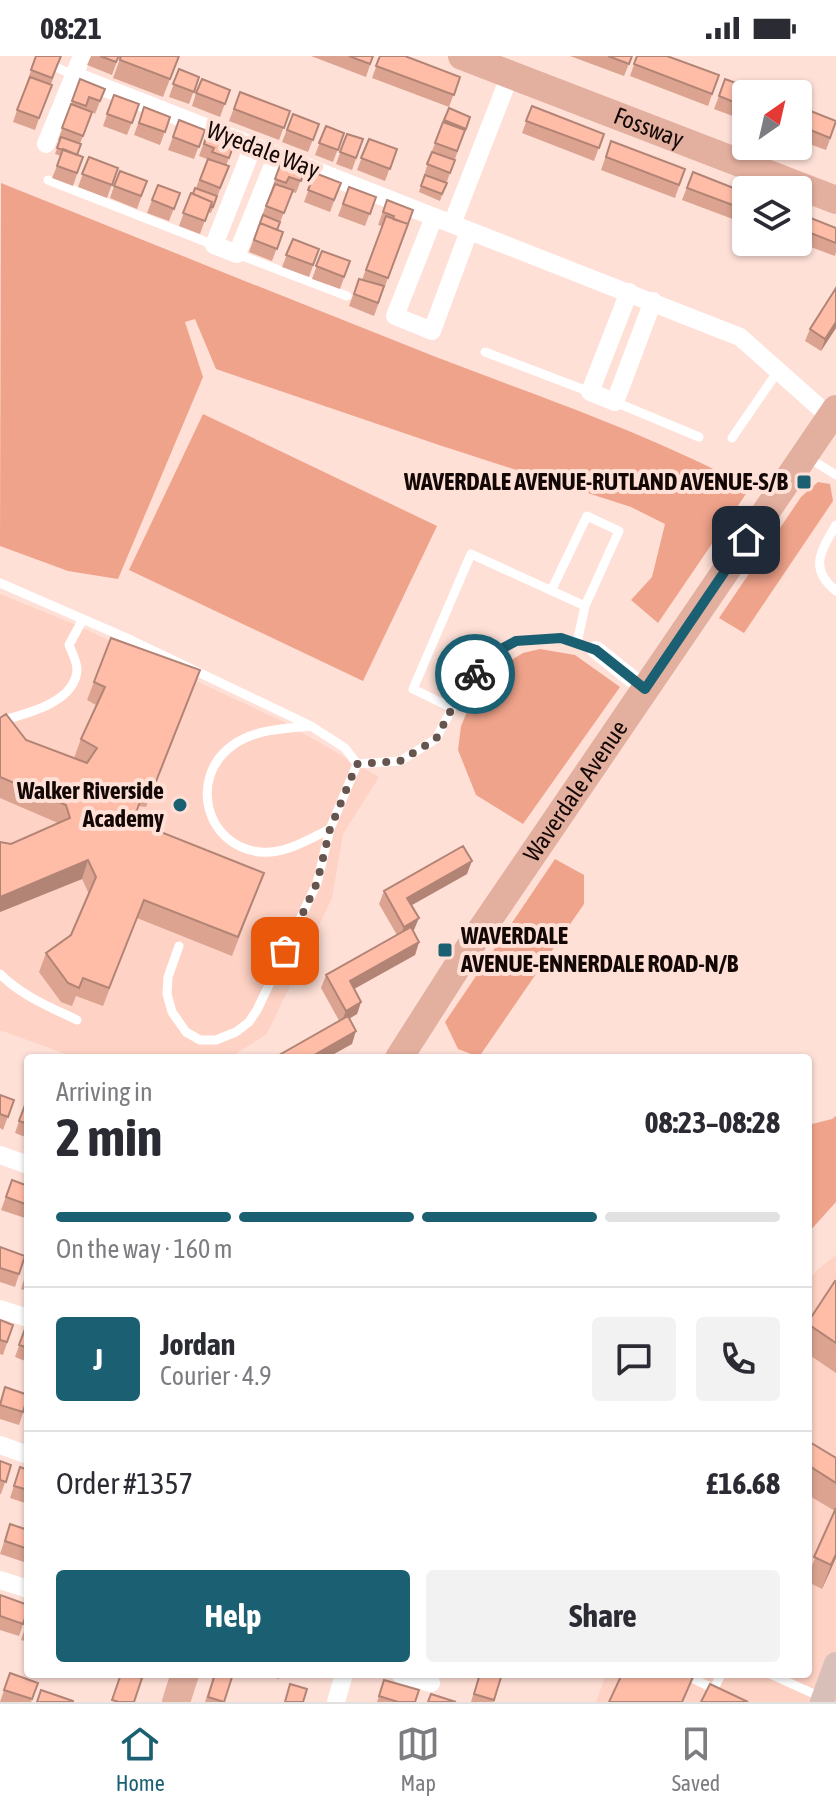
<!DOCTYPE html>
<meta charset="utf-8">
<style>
body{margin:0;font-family:"Asap Condensed",sans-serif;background:#f2f2f3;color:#2b2b33;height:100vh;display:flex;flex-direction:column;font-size:30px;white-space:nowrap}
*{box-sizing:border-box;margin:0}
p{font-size:26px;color:#7c7c81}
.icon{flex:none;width:44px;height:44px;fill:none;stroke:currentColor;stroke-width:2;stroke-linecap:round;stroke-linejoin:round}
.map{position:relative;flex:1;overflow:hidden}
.drawer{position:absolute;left:24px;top:998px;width:788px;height:624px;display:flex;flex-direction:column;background:#fff;border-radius:8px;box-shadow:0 2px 6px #0004}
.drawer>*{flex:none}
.needle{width:52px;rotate:34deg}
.fabs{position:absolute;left:732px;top:24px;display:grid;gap:16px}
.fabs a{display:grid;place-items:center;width:80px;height:80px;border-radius:8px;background:#fff;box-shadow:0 2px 6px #0004;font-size:40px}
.pin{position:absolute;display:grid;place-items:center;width:68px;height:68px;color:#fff;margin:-34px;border-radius:16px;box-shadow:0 4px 12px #0006}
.courier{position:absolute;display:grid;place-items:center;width:80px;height:80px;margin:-40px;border:6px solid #1b6072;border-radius:50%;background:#fff;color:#222;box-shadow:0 2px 10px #0007}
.head em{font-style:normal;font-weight:700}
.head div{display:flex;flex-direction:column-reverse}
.head{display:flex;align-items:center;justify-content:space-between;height:136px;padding:0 32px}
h1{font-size:52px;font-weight:700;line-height:60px}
.bar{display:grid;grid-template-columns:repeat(4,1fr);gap:12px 8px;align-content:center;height:96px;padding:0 32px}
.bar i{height:10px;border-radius:6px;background:#e1e1e2}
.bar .on{background:#1b6072}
.bar p{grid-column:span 4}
.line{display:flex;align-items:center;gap:20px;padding:0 32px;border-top:2px solid #e1e1e2}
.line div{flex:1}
.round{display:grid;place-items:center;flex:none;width:84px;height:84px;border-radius:8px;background:#f2f2f3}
.action{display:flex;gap:16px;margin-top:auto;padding:16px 32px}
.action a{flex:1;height:92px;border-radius:8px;background:#1b6072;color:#fff;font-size:32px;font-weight:700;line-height:92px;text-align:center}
.action a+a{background:#f2f2f3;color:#2b2b33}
.status{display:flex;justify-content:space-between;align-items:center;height:56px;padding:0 40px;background:#fff;direction:ltr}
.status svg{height:22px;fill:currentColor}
.tab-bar{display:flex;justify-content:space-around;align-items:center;height:112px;border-top:2px solid #e1e1e2;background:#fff;font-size:22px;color:#7c7c81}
.tab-bar a{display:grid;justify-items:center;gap:4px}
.tab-bar .on{color:#1b6072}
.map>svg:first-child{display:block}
</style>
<div class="status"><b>08:21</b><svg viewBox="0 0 49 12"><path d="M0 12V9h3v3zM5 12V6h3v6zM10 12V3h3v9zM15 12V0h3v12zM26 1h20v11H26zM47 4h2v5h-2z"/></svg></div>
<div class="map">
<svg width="836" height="1646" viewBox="0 0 836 1646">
<rect width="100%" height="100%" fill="#fee0d7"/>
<!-- built -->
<path fill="#fed2c4" d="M0,538L74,568L280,664L379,721L343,778L332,842L267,978L229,1002H76L0,974Z
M836,1199V1646H596L606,1618H808V1225L818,1213Z"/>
<!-- green -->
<path fill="#f0a38b" d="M1,127C146,185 291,244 436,301C542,342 651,378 750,432L658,567L631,544L652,521L665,468L631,451L439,389L216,313L195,263L185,266L203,321L118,523L68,515L0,490Z
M203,358L437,470L363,625L129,514Z
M818,426L830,428L833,445L744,577L719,562L801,441Z
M540,593L575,599L620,631L523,768L476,739L458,694L461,670L473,642L503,609L523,597Z
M555,803L584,819V848L479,1001L458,993L445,966Z
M836,1060V1146L808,1177V1069L832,1063Z"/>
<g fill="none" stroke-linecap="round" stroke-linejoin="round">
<!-- lane -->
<path stroke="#fff" stroke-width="9" d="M56,11L75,20
M48,124L214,189
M237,198L347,240
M485,296L590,336
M615,346L699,381
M732,382L778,315
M807,401L836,419
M836,469C820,496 809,513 836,535
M0,527L131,584L311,670L345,692L357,708L400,705L436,683L461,635L487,601L516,585L561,582L596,594
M551,535L587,460L619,475L585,550
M452,652L413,633L471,498L585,550L577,587
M0,665C25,658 75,647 77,614C77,605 72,597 69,589L83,563
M311,670C285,673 255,673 233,689C188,721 205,790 260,796C284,799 309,783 330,773L357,708
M179,890L168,921L167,938L172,956L186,976L200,984H216L236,976L249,966L257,954L285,895L317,827L330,773
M0,918C22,940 50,951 77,964
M684,1618L714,1633
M721,1618L714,1633L719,1643L726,1646
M770,1618L823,1642"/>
<!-- street -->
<path stroke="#fff" stroke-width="18" d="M75,20L740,281L830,361
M46,88L82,0
M253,90L214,189L237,198L277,99
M434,161L395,260L432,275L469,175
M452,168L510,19
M629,236L590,336L615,346L653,245
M596,594L645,633
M0,1099L28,1109
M0,1253L28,1262
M0,1389L28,1399
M0,1524L28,1533
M400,1618L431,1627
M336,1646L344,1618"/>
<!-- secondary -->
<path stroke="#d8bfb8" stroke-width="24" d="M822,1646L836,1608"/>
<!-- primary -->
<g stroke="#e3af9f" stroke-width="28">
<path id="s1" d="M462,0L836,144"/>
<path id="s2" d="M399,1002L473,886L836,353"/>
<path d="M176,1646L185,1618"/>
</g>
</g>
<!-- wall -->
<path fill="#dba390" d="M36,0H61L35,74L13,66Z
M91,0H119L112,19L87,9Z
M121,0H179L163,41L113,22Z
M311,0H373L366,21Z
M380,0L460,21L449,51L372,22Z
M570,0H632L624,20Z
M637,0L719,19L708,50L630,20Z
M179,13L199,21L189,48L169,41Z
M105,33L95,58L92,56L80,88L77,99L83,101L73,130L52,122L61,100L55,98L60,85L58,84L72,45Z
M230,34L220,61L192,50L196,37Z
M240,36L290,55L279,84L229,65Z
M746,38V65L714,53L719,40Z
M114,39L139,48L127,79L103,70Z
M532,50L604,78L594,105L522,77Z
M798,50L836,67L826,94L798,84Z
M144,51L170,61L160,89L134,79Z
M449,52L470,61L440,145L419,136L430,100Z
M293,58L319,68L308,96L282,86Z
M179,64L205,74L194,103L168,94Z
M326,70L344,77L333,106L315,99Z
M208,75L235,85L226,110L224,123L211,157L208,156L200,178L179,170L191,137L193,138L196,132L207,103L199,100Z
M347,78L363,83L352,114L336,108Z
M369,83L397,93L385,125L357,114Z
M611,85L685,113L675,142L601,114Z
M89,101L118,112L107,142L78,131Z
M282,104L305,113L296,137L292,136L277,174L283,176L272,205L249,196Z
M693,116L746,137V168L682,144Z
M315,117L341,127L330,156L304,146Z
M147,125L137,153L110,142L114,130Z
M158,129L180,137L169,165L147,157Z
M349,131L376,141L365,170L338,160Z
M387,144L413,154L374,260L349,250L359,223L362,224L382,170L378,169Z
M798,157L836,172V196L835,200L797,186Z
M293,183L319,193L309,221L282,211Z
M322,195L350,205L340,233L312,223Z
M836,232V272L821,295L805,285L810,273Z
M111,582L200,614L146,751L138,750L133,765L264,817L232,900L137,862L103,950L76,940L72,950L61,946L39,916L46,897L71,879L89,838L82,823L0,856V786L11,788L58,767L0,742V662L26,684L74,702L81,683L96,649L87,644Z
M467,818L412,849L414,874L413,875L419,886L415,899L354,933L361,946L357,958L349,963L352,988L321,932L326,919L397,879L379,848L384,835Z
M0,1039L14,1044L3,1074L0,1072Z
M28,1050V1082L15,1077L19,1065Z
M12,1124L28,1130V1163L1,1154Z
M0,1191L25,1200L15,1231L0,1226Z
M28,1211V1235L21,1233Z
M836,1226V1317L808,1298V1266Z
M0,1264L13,1269L3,1299L0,1298Z
M25,1273L28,1274V1306L15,1301Z
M28,1342L19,1369L0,1363V1345Z
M808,1385L836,1402V1502L822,1533L808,1526V1519L835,1455L808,1439Z
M0,1405L11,1409L1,1438H0Z
M20,1411L28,1414V1448L10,1442Z
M10,1468L28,1474V1503L27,1507L0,1498Z
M0,1539L23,1568L19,1580L0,1574Z
M28,1564V1586L21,1584Z
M10,1617L38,1627L31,1646H0Z
M214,1618H233L224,1646H205Z
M263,1618H280L279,1623Z
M479,1618H502L494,1646H471Z
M384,1624L415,1646H377Z"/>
<!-- shaded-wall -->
<path fill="#b28476" d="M836,266V272L821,295L825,283Z
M88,804L82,823L0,856V841Z
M472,805L467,818L403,854L407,842Z
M419,862L414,874L399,883L404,871Z
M419,886L415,899L345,938L350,925Z
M361,946L357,958L341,967L346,955Z
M356,975L352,988L327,1002H309Z
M836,1498V1502L822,1533L831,1509Z"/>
<!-- building -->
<path fill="#ffbda8" stroke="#b28476" stroke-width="2" d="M36,0H61L52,22L31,14Z
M100,0H119L116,6Z
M121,0H179L170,23L120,4Z
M349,0H373L370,8Z
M380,0H405L460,21L454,39L376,10Z
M608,0H632L629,8Z
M637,0H667L719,19L712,38L634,8Z
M179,13L199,21L194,36L173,28Z
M30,21L52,29L39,62L17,54Z
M80,23L105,33L100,45L89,41L86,50L72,45Z
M202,23L230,34L225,48L196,37Z
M725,23L765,38H746V51L719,40Z
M240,36L290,55L284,72L234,53Z
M114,39L139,48L132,67L107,58Z
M71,48L92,56L83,80L62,72Z
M532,50L604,78L599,92L526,65Z
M798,50L836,65L830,82L798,69Z
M144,51L170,61L165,76L139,67Z
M449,52L470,61L466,73L444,64Z
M293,58L319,68L313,84L287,74Z
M179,64L205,74L199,91L173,81Z
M443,66L465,74L457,95L435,87Z
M326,70L344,77L338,94L319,87Z
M208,75L235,85L229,102L212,96L214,92L204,88Z
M347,78L363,83L356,102L340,96Z
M61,81L81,88L77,99L57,92Z
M369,83L397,93L390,113L361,102Z
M611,85L685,113L679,129L606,101Z
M63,93L83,101L77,117L57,110Z
M432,96L455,104L450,117L427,108Z
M89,101L118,112L112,129L82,118Z
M208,103L229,110L220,132L200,124Z
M282,104L305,113L301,125L289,121L286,127L275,123Z
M120,115L147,125L141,140L114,130Z
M693,116L746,137V154L687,132Z
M315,117L341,127L334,144L308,134Z
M425,119L447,127L442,138L421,130Z
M275,128L293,134L284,157L266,150Z
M158,129L180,137L174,153L152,144Z
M349,131L376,141L370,158L343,148Z
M195,132L217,140L213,151L211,150L212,146L193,138Z
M191,137L212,146L205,165L183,157Z
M387,144L413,154L408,168L393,163L394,160L383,156Z
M798,157L836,172V187L798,172Z
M263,159L280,166L277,174L260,167Z
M386,160L408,168L388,222L366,214Z
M260,167L283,176L277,193L254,184Z
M293,183L319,193L313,209L286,199Z
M322,195L350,205L344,221L316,210Z
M359,223L384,230L378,247L354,238Z
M836,232V266L825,283L810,273Z
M111,582L200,614L153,733L145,732L133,765L264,817L238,881L144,844L109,932L83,922L79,932L68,927L46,897L71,879L96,821L88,804L0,841V786L11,788L70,762L66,749L0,721V662L6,658L26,684L87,707L97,692L81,683L105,631L94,626Z
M463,790L472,805L407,842L419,862L404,871L384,835Z
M411,871L419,886L350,925L361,946L346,955L326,919Z
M348,960L356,975L309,1002H274Z
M0,1039L14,1044L8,1061L0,1058Z
M25,1049L28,1050V1068L19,1065Z
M12,1124L28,1130V1149L6,1141Z
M0,1191L25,1200L19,1218L0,1212Z
M835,1225L836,1226V1287L808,1268V1266Z
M0,1264L13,1269L7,1286L0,1284Z
M25,1273L28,1274V1292L19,1289Z
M5,1331L28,1339L23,1356L0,1349Z
M808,1385L836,1402V1427L808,1409Z
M0,1405L11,1409L6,1426L0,1424Z
M20,1411L28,1414V1434L14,1430Z
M836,1452V1498L831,1509L814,1501Z
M10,1468L28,1474V1493L5,1485Z
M0,1539L28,1549V1553L23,1568L0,1560Z
M10,1617L38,1627L32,1643L4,1634Z
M121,1618H131L142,1622L134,1646H119L112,1644Z
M215,1618H233L224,1646L208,1641Z
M480,1618H502L494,1644L474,1638Z
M622,1618H686L693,1621L682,1646H609Z
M384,1624L419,1634L415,1646H398L379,1640Z
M290,1628L307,1633L303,1646H285Z
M710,1628L748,1646H701Z
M41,1634L73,1645V1646H37Z
M431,1638L456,1646H428Z"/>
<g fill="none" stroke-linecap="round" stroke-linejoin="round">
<!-- done -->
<path stroke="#66544f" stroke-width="8" stroke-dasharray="0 14.4" d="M285,895L317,827L330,773L357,708L400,705L436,683L461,635L475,618"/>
<!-- route -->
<path stroke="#1b6072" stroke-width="10" d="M475,618L487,601L516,585L561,582L596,594L645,633L746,484"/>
</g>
<!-- markers -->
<g fill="#1b6072" stroke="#fee0d7" stroke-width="3">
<rect x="796" y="418" width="16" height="16" rx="4"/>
<circle cx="180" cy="749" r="8"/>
<rect x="437" y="886" width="16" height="16" rx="4"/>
</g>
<g text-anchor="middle" stroke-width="8" stroke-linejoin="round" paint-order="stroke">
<!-- street labels -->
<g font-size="24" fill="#140806" stroke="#fee0d7">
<text dy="8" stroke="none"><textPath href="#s1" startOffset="200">Fossway</textPath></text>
<text transform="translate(263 94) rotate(21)" y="8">Wyedale Way</text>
<text dy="8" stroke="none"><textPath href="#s2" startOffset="320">Waverdale Avenue</textPath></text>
</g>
<!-- poi labels -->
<g font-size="24" font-weight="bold" fill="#140806" stroke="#fee0d7" text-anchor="end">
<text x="788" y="434">WAVERDALE AVENUE-RUTLAND AVENUE-S/B</text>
<text x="164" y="743">Walker Riverside<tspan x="164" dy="28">Academy</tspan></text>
<text x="461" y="888" text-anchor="start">WAVERDALE<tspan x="461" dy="28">AVENUE-ENNERDALE ROAD-N/B</tspan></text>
</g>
</g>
</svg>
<div class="fabs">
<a><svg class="needle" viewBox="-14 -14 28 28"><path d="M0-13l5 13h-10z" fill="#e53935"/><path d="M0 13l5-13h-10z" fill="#7c7c81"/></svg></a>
<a><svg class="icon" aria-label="layers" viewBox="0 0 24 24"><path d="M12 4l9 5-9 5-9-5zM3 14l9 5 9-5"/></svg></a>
</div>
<div class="pin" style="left:285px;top:895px;background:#ea580c"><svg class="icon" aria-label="bag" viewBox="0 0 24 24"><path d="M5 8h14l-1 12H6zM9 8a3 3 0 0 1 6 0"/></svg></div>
<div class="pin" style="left:746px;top:484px;background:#1f2937"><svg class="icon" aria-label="home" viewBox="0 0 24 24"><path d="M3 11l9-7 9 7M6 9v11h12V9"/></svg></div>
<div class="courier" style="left:475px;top:618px"><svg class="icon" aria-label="bike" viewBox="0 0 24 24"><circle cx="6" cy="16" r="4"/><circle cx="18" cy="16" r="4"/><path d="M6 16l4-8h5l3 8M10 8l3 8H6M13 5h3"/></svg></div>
<section class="drawer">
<div class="head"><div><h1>2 min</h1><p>Arriving in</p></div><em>08:23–08:28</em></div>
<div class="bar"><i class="on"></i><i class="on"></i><i class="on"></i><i></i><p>On the way · 160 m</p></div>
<div class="line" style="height:144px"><b class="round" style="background:#1b6072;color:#fff">J</b><div><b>Jordan</b><p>Courier · 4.9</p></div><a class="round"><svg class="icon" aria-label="chat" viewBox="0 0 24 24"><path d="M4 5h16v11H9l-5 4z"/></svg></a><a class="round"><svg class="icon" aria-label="phone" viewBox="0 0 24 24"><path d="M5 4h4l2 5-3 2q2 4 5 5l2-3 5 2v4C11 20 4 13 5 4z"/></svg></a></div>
<div class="line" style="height:104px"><div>Order #1357</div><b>£16.68</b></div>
<div class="action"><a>Help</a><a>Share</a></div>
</section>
</div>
<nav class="tab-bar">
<a class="on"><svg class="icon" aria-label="home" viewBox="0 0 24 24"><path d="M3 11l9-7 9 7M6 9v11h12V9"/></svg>Home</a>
<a><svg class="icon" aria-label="map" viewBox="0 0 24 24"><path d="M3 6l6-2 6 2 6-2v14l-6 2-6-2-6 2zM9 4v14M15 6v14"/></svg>Map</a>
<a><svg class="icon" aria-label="saved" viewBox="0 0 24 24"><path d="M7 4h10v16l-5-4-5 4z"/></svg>Saved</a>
</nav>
